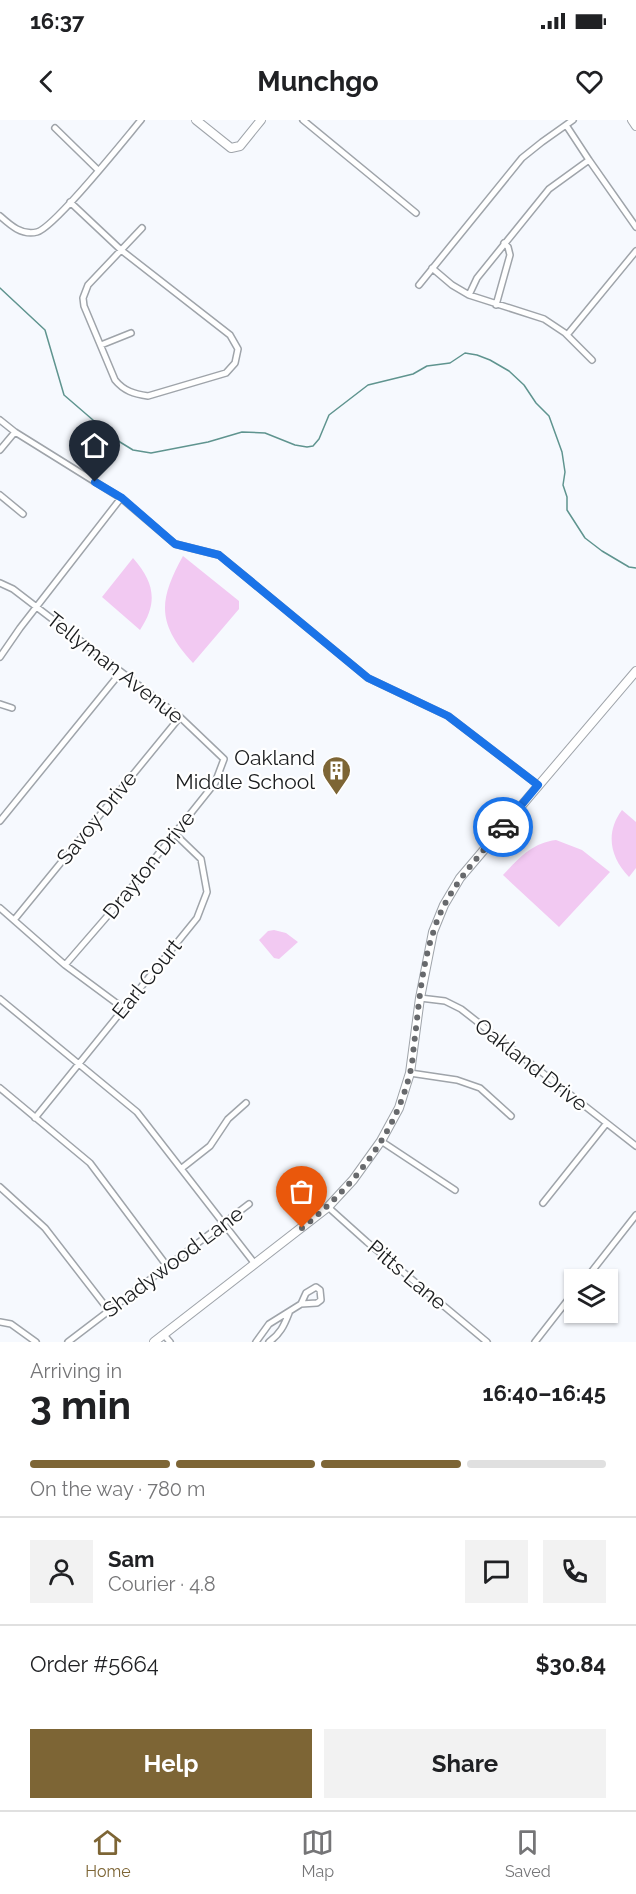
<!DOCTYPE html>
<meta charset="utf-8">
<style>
body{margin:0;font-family:Raleway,sans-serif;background:#f2f2f2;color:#202124;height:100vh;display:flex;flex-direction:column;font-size:22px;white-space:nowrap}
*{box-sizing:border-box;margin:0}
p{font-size:20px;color:#757577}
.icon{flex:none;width:33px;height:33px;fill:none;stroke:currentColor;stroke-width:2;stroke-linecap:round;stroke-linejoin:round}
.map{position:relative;height:1222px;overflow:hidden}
.details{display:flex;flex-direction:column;background:#fff;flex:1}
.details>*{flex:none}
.tools{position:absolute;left:564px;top:1149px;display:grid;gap:12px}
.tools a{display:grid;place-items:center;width:54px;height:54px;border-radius:0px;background:#fff;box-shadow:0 2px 4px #0004;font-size:30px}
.pin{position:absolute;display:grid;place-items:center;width:51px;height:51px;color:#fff;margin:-62px -26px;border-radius:50% 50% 50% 0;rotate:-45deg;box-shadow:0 0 6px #0007}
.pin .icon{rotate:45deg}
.courier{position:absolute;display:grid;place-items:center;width:60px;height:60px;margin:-30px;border:4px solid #1a73e8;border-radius:50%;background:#fff;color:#222;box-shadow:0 2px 8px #0007}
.headline em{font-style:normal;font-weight:700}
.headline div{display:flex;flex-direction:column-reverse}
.headline{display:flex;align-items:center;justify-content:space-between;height:102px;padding:0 30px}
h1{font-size:39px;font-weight:700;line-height:45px}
.bar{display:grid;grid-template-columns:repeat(4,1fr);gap:9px 6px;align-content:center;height:72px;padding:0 30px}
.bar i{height:8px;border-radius:4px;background:#e0e0e0}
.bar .selected{background:#7d6535}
.bar p{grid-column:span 4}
.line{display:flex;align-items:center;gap:15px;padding:0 30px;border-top:2px solid #e0e0e0}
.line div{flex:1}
.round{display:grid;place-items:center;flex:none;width:63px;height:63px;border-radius:0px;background:#f2f2f2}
.button{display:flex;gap:12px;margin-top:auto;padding:12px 30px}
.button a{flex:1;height:69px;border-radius:0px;background:#7d6535;color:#fff;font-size:24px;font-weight:700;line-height:69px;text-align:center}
.button a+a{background:#f2f2f2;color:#202124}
.status{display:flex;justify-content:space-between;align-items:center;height:42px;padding:0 30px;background:#fff;direction:ltr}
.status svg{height:16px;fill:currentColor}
header{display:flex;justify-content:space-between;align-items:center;height:78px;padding:0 30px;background:#fff;font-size:27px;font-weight:700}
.dock{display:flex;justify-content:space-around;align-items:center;height:84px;border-top:2px solid #e0e0e0;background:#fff;font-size:16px;color:#757577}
.dock a{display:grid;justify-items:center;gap:3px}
.dock .selected{color:#7d6535}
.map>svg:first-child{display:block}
</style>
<div class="status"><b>16:37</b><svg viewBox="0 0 49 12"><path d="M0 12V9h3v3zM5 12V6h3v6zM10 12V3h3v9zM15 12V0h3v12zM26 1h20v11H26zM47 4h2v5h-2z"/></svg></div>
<header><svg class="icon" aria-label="back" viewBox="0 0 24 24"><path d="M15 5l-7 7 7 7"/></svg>Munchgo<svg class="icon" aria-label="heart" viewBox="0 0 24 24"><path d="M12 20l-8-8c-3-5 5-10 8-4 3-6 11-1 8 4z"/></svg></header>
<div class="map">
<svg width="636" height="1222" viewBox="0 0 636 1222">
<rect width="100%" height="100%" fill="#f6f9fe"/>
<!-- green -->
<path fill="#f2c9f2" d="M183,436L239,481V489L193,543C157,504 158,481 183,436Z
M133,438C155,463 158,483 140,510L102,477Z
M622,690L636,702V748L629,757C610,737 605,713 622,690Z
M556,720L582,730L610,752L559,807L503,755C519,738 532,723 556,720Z
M274,810L286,813L298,822L279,839L274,838L259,820L268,811Z"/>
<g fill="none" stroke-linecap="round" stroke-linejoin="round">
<!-- stream -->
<path stroke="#5f948f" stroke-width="1.5" d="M0,168L45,210L64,275L115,319L133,330L151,333L208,322L242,312L265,313L295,325L307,327L313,326L319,319L329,295L368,265L413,254L427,246L450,243L465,233L477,235L490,240L509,251L524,265L536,283L549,296L562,332L565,352L563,365L567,377V390L585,418L602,431L629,447L636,448"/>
<defs>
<path id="street" d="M303,0L416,93
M55,8L98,50
M589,40L636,107
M70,82L121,130L230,215L238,229L235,243L226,253L148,276C134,274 124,271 115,260L84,186L83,178L88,165L142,108
M0,96C10,105 22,116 37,112C55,107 125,19 141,0
M432,148L452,165L469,175L477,158L549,69L589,40L566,5
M419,165L522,38L542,22L573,0
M469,175L544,199L565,213L592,240
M496,185L510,135L508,127L504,123
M567,215L636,131
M101,225L131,213
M0,300L15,312L121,378L175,424L219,435L368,558L448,596L538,665
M0,330L15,312
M0,375L23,394
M0,463L13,469L180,597L224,639L215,663L123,778L65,845
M0,537L20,508L121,378
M0,584L12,588
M0,701L121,552
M0,788L65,845L123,888
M14,800L180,597
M420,878L445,881L461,889L636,1026
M0,879L137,992L255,1144
M410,953L457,960L480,968L511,996
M0,968L90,1043L167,1146
M35,998L197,798L207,772L201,739L174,713
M381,1021L455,1070
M182,1048L210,1026L228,999L246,983
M0,1067L45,1108L110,1192
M543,1083L606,1004
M328,1087L367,1122L487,1222
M585,1160L636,1095
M0,1202L11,1204L36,1222
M164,1215L170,1222
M68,1222L249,1084
M256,1222L269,1204L301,1184L306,1173L316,1167L320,1170L321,1180L317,1183L301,1184
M269,1222C280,1214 284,1206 289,1193
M535,1222L574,1172"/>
<path id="secondary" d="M196,0L231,28L240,26L261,0
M154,1222L328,1087L353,1060L381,1021L399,988L410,953L420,878L433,812L444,785L460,758L636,551"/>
<path id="primary" d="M632,0L636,6"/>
</defs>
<!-- street casing -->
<use href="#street" stroke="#9fa4aa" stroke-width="8"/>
<!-- secondary casing -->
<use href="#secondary" stroke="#9fa4aa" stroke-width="10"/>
<!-- primary casing -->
<use href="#primary" stroke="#9fa4aa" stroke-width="10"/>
<!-- street -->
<use href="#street" stroke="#fff" stroke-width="5"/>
<!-- secondary -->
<use href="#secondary" stroke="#fff" stroke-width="8"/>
<!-- primary -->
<use href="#primary" stroke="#fff" stroke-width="8"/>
</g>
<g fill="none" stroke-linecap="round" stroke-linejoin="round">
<!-- done -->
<path stroke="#67696c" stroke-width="6" stroke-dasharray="0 10.8" d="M302,1108C351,1069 395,1016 410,953C413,942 413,929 415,917C419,882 422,846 433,813C445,771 476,740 503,707"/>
<!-- route -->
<path stroke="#1a73e8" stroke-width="8" d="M95,362L122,378L175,424L219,435L368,558L448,596L538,665L503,707"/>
</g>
<!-- icons -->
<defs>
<symbol id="building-pin" viewBox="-11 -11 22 30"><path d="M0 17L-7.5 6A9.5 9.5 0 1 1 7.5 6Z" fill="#7d6535" stroke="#fff"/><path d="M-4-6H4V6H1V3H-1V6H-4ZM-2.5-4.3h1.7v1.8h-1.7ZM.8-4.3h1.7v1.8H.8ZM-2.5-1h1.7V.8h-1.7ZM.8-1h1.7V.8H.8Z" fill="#fff"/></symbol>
</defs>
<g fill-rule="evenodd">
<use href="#building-pin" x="320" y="634" width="33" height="45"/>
</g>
<g text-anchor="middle" stroke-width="4.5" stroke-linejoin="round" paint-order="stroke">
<!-- street labels -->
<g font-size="21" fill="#1a1c1e" stroke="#fff">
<text transform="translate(115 548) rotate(38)" y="7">Tellyman Avenue</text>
<text transform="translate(97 698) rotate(-51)" y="7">Savoy Drive</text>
<text transform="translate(149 745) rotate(-51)" y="7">Drayton Drive</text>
<text transform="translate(147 859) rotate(-51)" y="7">Earl Court</text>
<text transform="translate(531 945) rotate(38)" y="7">Oakland Drive</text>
<text transform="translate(173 1142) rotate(-37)" y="7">Shadywood Lane</text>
<text transform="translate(407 1155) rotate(40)" y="7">Pitts Lane</text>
</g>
<!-- poi labels -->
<g font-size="21" fill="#1a1c1e" stroke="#fff" text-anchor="end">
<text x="315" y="645">Oakland<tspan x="315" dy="24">Middle School</tspan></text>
</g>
</g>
</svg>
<div class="tools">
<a><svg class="icon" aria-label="layers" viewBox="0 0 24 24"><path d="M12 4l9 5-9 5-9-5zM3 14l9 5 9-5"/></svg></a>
</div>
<div class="pin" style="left:302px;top:1108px;background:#ea580c"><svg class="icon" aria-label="bag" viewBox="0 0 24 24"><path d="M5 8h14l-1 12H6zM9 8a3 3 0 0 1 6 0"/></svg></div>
<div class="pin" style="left:95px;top:362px;background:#1f2937"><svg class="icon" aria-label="home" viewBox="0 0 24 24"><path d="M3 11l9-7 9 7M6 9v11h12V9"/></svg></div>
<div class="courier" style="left:503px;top:707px"><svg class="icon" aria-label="car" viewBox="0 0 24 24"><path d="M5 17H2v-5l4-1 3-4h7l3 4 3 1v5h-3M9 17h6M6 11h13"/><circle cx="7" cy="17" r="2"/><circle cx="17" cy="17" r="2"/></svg></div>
</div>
<section class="details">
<div class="headline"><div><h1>3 min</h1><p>Arriving in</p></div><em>16:40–16:45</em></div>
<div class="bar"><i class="selected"></i><i class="selected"></i><i class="selected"></i><i></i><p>On the way · 780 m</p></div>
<div class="line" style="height:108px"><a class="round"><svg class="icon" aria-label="person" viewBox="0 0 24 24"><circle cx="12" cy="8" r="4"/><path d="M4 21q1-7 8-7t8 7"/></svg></a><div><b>Sam</b><p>Courier · 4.8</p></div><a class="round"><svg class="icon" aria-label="chat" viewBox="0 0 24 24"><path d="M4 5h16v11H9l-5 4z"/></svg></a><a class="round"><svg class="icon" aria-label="phone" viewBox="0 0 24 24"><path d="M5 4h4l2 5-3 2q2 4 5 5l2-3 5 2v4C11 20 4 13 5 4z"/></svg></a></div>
<div class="line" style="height:78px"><div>Order #5664</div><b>$30.84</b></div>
<div class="button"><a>Help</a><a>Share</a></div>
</section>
<nav class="dock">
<a class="selected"><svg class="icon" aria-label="home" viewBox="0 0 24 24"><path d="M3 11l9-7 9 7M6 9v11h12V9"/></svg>Home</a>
<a><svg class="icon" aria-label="map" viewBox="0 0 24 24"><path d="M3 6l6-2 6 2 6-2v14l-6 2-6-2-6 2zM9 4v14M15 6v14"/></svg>Map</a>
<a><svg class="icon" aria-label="saved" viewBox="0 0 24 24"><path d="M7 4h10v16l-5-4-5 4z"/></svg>Saved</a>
</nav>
